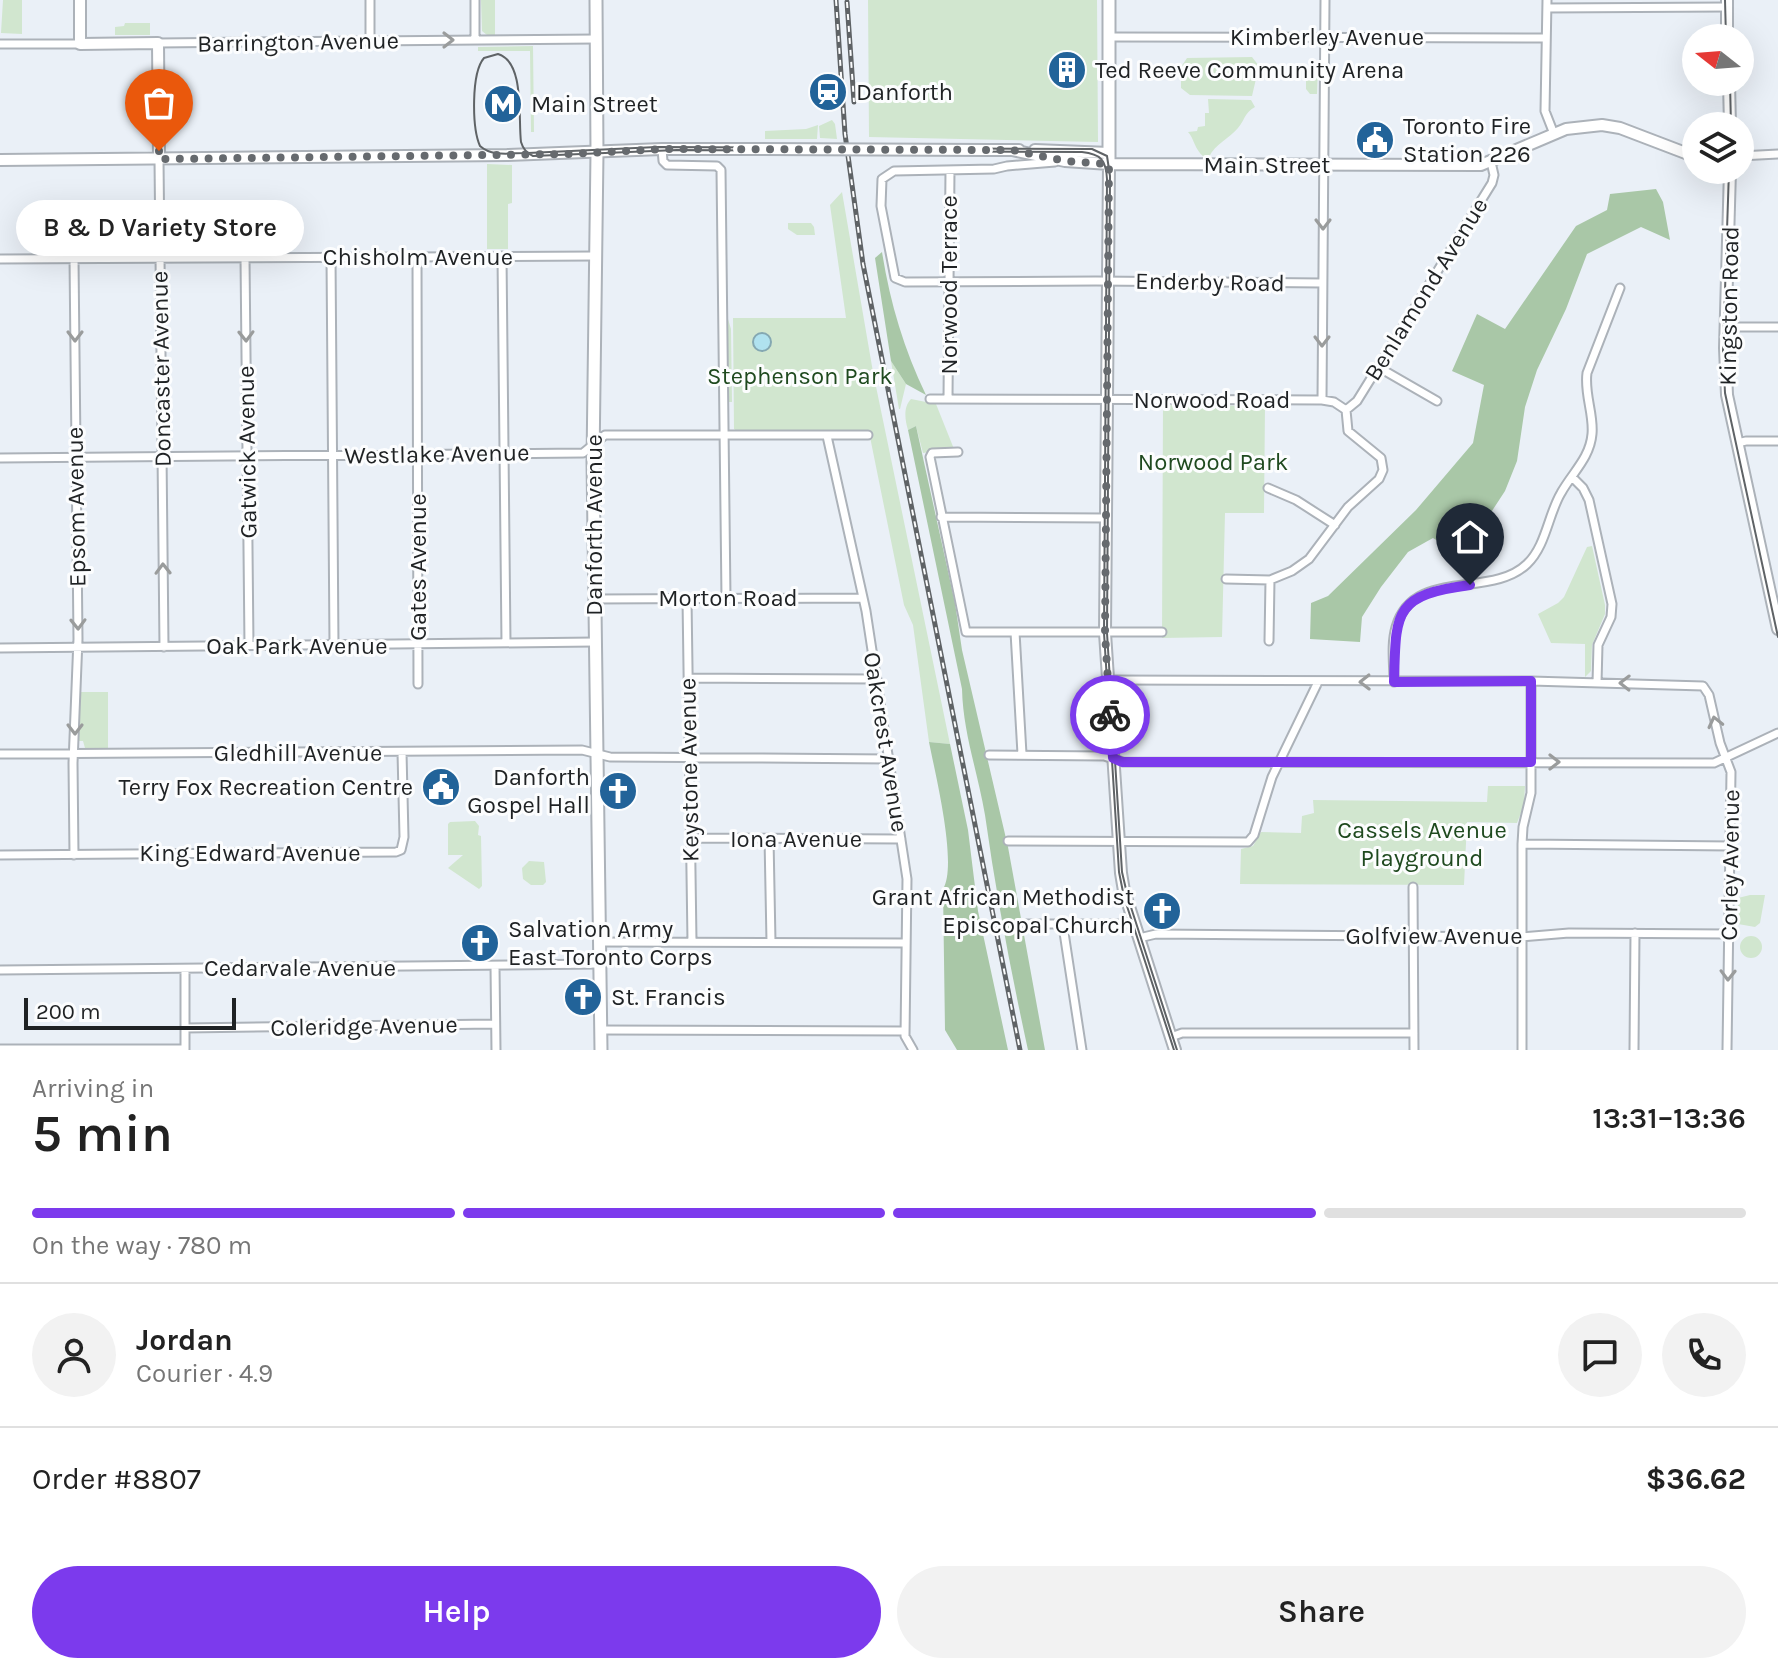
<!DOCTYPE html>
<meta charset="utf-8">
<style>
body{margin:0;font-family:Karla,sans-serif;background:#f2f2f2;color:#222;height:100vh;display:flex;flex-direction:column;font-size:30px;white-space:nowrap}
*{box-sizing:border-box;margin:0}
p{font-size:26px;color:#767676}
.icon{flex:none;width:44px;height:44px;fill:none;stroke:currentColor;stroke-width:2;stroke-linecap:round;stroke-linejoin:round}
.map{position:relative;height:1050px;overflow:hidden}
.side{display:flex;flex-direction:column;background:#fff;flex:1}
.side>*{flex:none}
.needle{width:52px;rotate:287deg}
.buttons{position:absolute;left:1682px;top:24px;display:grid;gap:16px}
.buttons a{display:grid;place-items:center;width:72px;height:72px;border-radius:50%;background:#fff;box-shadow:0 8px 32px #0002;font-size:40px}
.scale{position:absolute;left:24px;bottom:20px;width:212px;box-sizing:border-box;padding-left:8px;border:4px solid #1f2224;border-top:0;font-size:22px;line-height:28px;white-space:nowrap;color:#1f2224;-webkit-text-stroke:6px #fcfdfe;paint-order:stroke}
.pin{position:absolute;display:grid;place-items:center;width:68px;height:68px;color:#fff;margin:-82px -34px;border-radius:50% 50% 50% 0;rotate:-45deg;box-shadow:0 0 8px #0007}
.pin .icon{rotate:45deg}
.courier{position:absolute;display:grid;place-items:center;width:80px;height:80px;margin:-40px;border:6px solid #7c3aed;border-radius:50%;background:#fff;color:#222;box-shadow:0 2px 10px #0007}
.bubble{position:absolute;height:56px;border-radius:28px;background:#fff;box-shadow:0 8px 32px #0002;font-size:26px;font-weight:600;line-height:56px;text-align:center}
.summary em{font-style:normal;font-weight:600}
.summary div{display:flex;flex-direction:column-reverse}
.summary{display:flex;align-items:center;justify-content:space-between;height:136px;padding:0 32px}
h1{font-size:52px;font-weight:600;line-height:60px}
.bar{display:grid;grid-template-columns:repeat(4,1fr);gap:12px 8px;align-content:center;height:96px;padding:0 32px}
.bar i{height:10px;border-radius:6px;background:#e0e0e0}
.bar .current{background:#7c3aed}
.bar p{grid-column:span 4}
.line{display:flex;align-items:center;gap:20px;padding:0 32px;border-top:2px solid #e0e0e0}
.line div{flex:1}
.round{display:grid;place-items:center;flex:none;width:84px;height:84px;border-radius:42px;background:#f2f2f2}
.primary-button{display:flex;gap:16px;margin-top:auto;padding:16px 32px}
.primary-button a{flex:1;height:92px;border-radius:48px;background:#7c3aed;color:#fff;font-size:32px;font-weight:600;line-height:92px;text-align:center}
.primary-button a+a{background:#f2f2f2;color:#222}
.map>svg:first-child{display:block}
</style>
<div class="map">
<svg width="1778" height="1050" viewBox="0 0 1778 1050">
<rect width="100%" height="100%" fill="#eaf0f7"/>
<!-- green -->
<path fill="#d1e6cf" d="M3,0H22V34L1,33Z
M481,0H495V35H487L482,31Z
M868,0H1097L1098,142L869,137Z
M125,23H150V35H115V27L124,26Z
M533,46L534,132H531L530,51H478V47Z
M1252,57L1259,66L1252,96L1190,95L1181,88V67L1187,58Z
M1318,66L1317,94H1310L1306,89V76Z
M1208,99L1251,100L1255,107C1244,113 1245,120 1238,128C1229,139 1215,144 1209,157H1204C1194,149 1194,138 1188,132L1197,131L1198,127L1205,126V113H1209Z
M832,120L835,124L837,139L820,138L819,126Z
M818,125L817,139H765V131L806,129Z
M487,164L512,165V203L508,204V249H487Z
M842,192L873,372L950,744L929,742L913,625L904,605L869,432H738L734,429L733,318H846L830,205Z
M788,223H811L814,227L815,235H797L788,229Z
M728,319L731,329L732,402H728Z
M891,361L906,384L900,409H899Z
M911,399L936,404L954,449L923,453L916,426L908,430C905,420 903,407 911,399Z
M1163,405L1265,406L1264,513H1225L1222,637L1162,638Z
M1592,546L1605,605V614L1592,645L1591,671L1585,677V644L1551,643L1538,614L1558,603L1564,597L1587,547Z
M78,692H108V748H85L83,741H79Z
M1488,786H1525L1524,805L1517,823L1467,822L1464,885L1240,884L1241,849L1253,846L1261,832L1301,833L1302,816L1314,813L1313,800L1487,802Z
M475,821L479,826L478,835L481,836L482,886L479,889L448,868L463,855H448V824L450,822Z
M529,861L544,862L546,882L543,885H531L523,879L522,868Z
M1750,895H1765L1760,923L1755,927L1738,924V898Z
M1740 947a11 11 0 1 1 22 0a11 11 0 1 1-22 0Z"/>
<!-- forest -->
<path fill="#a9c7a7" d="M1656,189L1663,202L1670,240L1641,227L1587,254L1566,309L1537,370L1525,407L1517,461L1505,491L1490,514L1448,547L1433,538L1408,552L1381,587L1362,617L1360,642L1310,639L1311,603L1328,596L1416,510L1473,443L1484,385L1452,371L1477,314L1505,329L1576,226L1607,210L1610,194Z
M882,252C890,303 904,349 926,395L906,384L891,361L875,258Z
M916,426L955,603L962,650L1008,847L1045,1050H1028C1011,972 996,894 985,815C978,773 963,733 962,689L908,430Z
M929,742L950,744L968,830L978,911L1008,1050H957L945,1030L943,889C958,865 935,773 929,742Z"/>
<!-- water -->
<path fill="#b0e2ef" stroke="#84a8b2" stroke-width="2" d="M753 342a9 9 0 1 1 18 0a9 9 0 1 1-18 0Z"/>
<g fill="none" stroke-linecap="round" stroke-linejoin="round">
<defs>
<path id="street" d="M370,0V41
M475,0V40
M1547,0L1545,111L1554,134
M1547,8L1727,7
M1109,37L1546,38
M158,43L596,39
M0,44H80
M662,149L663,161L667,165L717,166L721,170L726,598
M1740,156L1778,154
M159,159L164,647
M1055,162L1007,166L994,169L894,171L882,179L881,206L895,278L905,282L1096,281L1322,283
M502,256L506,643
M331,257L334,645
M417,257L418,684
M245,258L249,645
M0,259L595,256
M1726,327H1778
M1378,367L1437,401
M930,399L1322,400L1334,402L1346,410
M948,399L950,170
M1322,400L1325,0
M1346,410L1357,401L1492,183L1494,175L1491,162
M827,436L866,611L907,879L905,1036L913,1050
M1737,443L1746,441H1778
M958,452L932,453L930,457L966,632H1162
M0,458L583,453L605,435H868
M1572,477L1583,488L1589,500L1612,604L1611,617L1598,645L1597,683
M1268,488L1296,500L1335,525
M941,517L1106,518
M1226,579L1270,580L1292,571L1309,559L1348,507L1379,479L1383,470L1381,458L1348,431L1346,410
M594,599L863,598
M687,599L692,941
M1015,632L1022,754
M1269,641L1270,580
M0,648L595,642
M688,678L877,679
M1108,680L1531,681L1703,686L1709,695L1720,743L1731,772L1727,1050
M1394,682C1394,664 1391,644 1396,627C1413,567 1491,599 1527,564C1546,546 1548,515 1561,493C1572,473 1590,458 1592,434C1594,414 1584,394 1587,373L1620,288
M0,754L582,750L610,757L890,759
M989,755L1104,756L1123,762L1714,763L1778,733
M691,838L901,839
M769,838L771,942
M1008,841L1248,842L1254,835L1272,777L1318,682
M1522,844L1731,846
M0,855L396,852L401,850L404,837L402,752
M74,855L73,763L78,639L74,258
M1413,887L1414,1050
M1026,924H1135
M1063,926L1082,1050
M1139,938L1156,934L1522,937L1569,933L1729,934
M600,942L906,943
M495,966L496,1050
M0,970L600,964
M185,1028L495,1024
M601,1030L905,1031
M1171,1037L1182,1033H1414
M0,1049H185
M185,1050V969
M1522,1050V844L1523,827L1531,793V681
M1634,1050L1635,933"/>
<path id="secondary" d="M80,0V44L158,43L159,159
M1727,0V38
M1729,82L1730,126
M988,150H1019
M1012,150L1065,161L1109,164L1481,165L1566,129L1602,125L1620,128L1696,157
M1035,150L1109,153
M0,160L507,155L662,149H738
M1109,164L1105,633L1121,873L1124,891L1175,1050
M1730,170L1725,348L1727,395L1778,629"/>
<path id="primary" d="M596,0L597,153L593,461L601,1050
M1109,164V0"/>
</defs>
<!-- street casing -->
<use href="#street" stroke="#acb2b9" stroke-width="11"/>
<!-- secondary casing -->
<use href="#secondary" stroke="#acb2b9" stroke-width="14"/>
<!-- primary casing -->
<use href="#primary" stroke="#acb2b9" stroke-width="15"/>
<!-- street -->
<use href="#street" stroke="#fff" stroke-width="7"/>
<!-- secondary -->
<use href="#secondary" stroke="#fff" stroke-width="10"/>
<!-- primary -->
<use href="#primary" stroke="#fff" stroke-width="11"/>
<!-- tram -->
<path stroke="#5f6366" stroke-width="2" d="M1725,0L1726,38
M1730,82L1731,126
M1729,170L1723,351L1725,393L1778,637
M1174,1050L1124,897L1119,872L1104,633L1107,179C1106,160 1101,154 1082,152L677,150L533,156C526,153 523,149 521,142C518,118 525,62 498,54L484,58C471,73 472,128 480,146C492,157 510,153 526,153H528L657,147L1092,149L1107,156L1110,176L1107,633L1122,872L1128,898L1177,1050"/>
<defs>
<path id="rail" d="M836,0L845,134L863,264L1020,1050
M847,2L854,102"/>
</defs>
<!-- rail casing -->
<use href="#rail" stroke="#5f6366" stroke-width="5"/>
<!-- rail -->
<use href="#rail" stroke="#fcfdfe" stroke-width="2" stroke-dasharray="6" stroke-linecap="butt"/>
<defs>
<path id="secondary-bridge" d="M738,149L988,150"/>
</defs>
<!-- secondary-bridge casing -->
<use href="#secondary-bridge" stroke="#acb2b9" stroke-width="14" stroke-linecap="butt"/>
<!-- secondary-bridge -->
<use href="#secondary-bridge" stroke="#fff" stroke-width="10"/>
</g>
<!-- one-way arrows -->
<defs><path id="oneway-chevron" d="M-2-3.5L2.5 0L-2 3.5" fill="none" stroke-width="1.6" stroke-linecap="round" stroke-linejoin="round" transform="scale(2)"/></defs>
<g stroke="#9a9c9c">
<use href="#oneway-chevron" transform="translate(448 40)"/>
<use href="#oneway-chevron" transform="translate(1323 224) rotate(90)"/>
<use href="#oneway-chevron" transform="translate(75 336) rotate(90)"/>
<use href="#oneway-chevron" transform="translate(246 336) rotate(89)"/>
<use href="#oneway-chevron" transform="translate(1322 341) rotate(90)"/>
<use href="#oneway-chevron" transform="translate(163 569) rotate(-91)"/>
<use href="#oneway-chevron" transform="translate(78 624) rotate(89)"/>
<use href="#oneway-chevron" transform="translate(1365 682) rotate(179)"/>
<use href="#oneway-chevron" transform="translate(1625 683) rotate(-179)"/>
<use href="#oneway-chevron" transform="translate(1715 722) rotate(-103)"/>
<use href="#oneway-chevron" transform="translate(75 729) rotate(90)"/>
<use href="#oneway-chevron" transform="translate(1554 762)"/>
<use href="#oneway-chevron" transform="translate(1728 975) rotate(91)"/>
</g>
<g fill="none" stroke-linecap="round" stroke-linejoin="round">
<!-- done -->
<path stroke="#666a6e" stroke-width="8" stroke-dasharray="0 14.4" d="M159,151V159H166L569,154L662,149L1012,150L1065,161L1109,164L1105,633L1110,715"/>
<!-- route -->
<path stroke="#7c3aed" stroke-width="10" d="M1110,715L1113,758L1122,762H1531V681L1394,682C1396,612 1393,595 1470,585"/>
</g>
<!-- icons -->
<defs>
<symbol id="building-disc" viewBox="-11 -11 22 22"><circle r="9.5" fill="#226399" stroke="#fcfdfe"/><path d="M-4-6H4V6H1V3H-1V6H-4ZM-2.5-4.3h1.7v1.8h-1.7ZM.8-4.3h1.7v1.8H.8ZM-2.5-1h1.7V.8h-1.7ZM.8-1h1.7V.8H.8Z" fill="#fff"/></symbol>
<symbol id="station-disc" viewBox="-11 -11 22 22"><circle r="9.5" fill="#226399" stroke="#fcfdfe"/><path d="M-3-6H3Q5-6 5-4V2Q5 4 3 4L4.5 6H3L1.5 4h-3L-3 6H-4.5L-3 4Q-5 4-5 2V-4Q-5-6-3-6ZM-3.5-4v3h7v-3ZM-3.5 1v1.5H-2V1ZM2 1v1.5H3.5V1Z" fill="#fff"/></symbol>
<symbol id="metro-disc" viewBox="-11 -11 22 22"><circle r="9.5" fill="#226399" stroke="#fcfdfe"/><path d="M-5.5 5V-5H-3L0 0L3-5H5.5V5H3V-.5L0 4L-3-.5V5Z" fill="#fff"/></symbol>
<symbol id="civic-disc" viewBox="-11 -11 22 22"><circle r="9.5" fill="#226399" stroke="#fcfdfe"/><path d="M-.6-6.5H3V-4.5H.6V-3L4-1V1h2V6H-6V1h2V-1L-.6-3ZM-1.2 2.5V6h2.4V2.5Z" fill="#fff"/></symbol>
<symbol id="church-disc" viewBox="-11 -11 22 22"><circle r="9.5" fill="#226399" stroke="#fcfdfe"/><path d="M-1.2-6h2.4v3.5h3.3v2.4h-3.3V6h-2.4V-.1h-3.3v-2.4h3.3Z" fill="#fff"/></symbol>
</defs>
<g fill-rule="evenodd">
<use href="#building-disc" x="1045" y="48" width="44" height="44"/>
<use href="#station-disc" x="806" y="70" width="44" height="44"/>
<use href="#metro-disc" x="481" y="82" width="44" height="44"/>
<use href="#civic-disc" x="1353" y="118" width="44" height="44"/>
<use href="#civic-disc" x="419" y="765" width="44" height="44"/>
<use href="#church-disc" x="596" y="769" width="44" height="44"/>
<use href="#church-disc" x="1140" y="889" width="44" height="44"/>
<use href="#church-disc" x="458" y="921" width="44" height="44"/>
<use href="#church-disc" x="561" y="975" width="44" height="44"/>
</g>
<g text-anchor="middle" stroke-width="6" stroke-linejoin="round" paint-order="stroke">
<!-- street labels -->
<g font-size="24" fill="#1f2224" stroke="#fcfdfe">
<text x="1327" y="45">Kimberley Avenue</text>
<text transform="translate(298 42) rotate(-1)" y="8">Barrington Avenue</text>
<text x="1267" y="173">Main Street</text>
<text x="418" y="265">Chisholm Avenue</text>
<text transform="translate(1210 282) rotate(1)" y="8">Enderby Road</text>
<text transform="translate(949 285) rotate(-90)" y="8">Norwood Terrace</text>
<text transform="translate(1426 289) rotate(-58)" y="8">Benlamond Avenue</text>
<text transform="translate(1729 306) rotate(-89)" y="8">Kingston Road</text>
<text transform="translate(161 369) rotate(-91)" y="8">Doncaster Avenue</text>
<text x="1212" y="408">Norwood Road</text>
<text transform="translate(247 452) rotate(-91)" y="8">Gatwick Avenue</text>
<text transform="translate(437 454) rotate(-1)" y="8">Westlake Avenue</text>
<text transform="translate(76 507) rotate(-91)" y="8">Epsom Avenue</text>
<text transform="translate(594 525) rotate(-90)" y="8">Danforth Avenue</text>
<text transform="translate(418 567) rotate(-90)" y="8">Gates Avenue</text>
<text x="728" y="606">Morton Road</text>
<text x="297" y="654">Oak Park Avenue</text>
<text transform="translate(886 742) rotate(81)" y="8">Oakcrest Avenue</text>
<text x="298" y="761">Gledhill Avenue</text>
<text transform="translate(689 770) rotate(-91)" y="8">Keystone Avenue</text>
<text x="796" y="847">Iona Avenue</text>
<text x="250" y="861">King Edward Avenue</text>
<text transform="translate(1730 865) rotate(-89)" y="8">Corley Avenue</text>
<text x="1434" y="944">Golfview Avenue</text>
<text x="300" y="976">Cedarvale Avenue</text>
<text transform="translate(364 1026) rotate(-1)" y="8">Coleridge Avenue</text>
</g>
<!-- poi labels -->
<g font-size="24" fill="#1f2224" stroke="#fcfdfe" text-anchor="start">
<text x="1095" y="78">Ted Reeve Community Arena</text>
<text x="856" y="100">Danforth</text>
<text x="531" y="112">Main Street</text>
<text x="1403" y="134">Toronto Fire<tspan x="1403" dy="28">Station 226</tspan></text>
<text x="590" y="785" text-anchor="end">Danforth<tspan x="590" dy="28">Gospel Hall</tspan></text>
<text x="413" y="795" text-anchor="end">Terry Fox Recreation Centre</text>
<text x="1134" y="905" text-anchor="end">Grant African Methodist<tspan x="1134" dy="28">Episcopal Church</tspan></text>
<text x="508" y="937">Salvation Army<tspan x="508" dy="28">East Toronto Corps</tspan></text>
<text x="611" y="1005">St. Francis</text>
</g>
<!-- park labels -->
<g font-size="24" fill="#1f4a1f" stroke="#fcfdfe">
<text x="800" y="384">Stephenson Park</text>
<text x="1213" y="470">Norwood Park</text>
<text x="1422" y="838">Cassels Avenue<tspan x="1422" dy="28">Playground</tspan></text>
</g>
</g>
</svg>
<div class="buttons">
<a><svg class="needle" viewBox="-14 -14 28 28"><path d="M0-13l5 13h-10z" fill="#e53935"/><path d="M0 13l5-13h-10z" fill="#767676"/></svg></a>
<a><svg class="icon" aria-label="layers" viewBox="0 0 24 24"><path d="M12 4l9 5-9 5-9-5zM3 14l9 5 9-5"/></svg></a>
</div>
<div class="scale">200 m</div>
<div class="pin" style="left:159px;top:151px;background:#ea580c"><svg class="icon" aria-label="bag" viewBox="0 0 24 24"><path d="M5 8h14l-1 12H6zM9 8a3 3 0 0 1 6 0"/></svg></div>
<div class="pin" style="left:1470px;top:585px;background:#1f2937"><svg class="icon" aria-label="home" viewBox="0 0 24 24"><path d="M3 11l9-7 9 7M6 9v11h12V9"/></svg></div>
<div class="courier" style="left:1110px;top:715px"><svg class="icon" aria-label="bike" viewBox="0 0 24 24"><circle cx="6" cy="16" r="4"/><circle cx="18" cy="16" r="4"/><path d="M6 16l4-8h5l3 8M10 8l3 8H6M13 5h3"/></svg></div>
<div class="bubble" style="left:16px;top:200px;width:288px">B &amp; D Variety Store</div>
</div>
<section class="side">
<div class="summary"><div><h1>5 min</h1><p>Arriving in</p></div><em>13:31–13:36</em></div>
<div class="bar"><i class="current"></i><i class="current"></i><i class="current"></i><i></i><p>On the way · 780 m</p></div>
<div class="line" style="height:144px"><a class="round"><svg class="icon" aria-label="person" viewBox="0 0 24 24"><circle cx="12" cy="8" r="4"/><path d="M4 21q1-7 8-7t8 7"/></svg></a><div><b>Jordan</b><p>Courier · 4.9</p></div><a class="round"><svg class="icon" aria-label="chat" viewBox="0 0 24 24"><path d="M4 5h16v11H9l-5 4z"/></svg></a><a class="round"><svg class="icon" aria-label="phone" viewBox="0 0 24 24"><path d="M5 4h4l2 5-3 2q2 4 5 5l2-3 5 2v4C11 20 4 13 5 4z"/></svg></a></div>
<div class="line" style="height:104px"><div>Order #8807</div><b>$36.62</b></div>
<div class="primary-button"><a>Help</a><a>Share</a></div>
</section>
